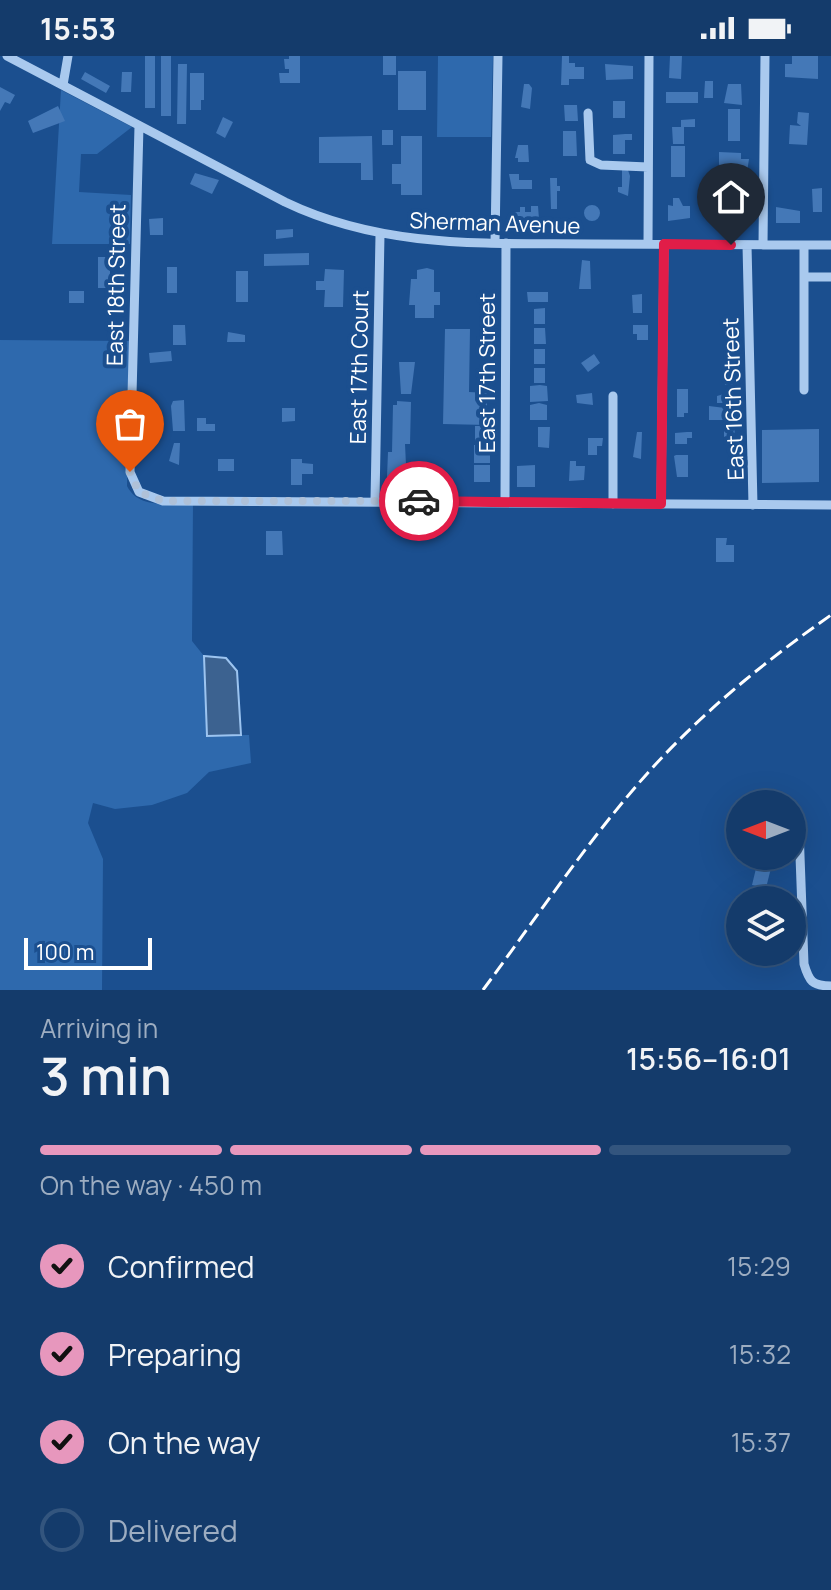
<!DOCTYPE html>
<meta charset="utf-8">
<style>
body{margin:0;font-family:Manrope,sans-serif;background:#214673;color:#f1f3f6;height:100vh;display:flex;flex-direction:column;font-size:30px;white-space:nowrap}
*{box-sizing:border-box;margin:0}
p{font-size:26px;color:#9dadc1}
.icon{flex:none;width:44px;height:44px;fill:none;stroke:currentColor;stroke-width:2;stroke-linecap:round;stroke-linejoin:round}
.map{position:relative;height:934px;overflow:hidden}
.side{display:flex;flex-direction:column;background:#143b6b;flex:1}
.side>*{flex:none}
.needle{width:52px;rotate:270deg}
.tools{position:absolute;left:726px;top:734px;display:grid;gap:16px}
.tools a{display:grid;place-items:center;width:80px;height:80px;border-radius:50%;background:#143b6b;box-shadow:0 8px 32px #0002,0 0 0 2px #33557e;font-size:40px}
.scale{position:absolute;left:24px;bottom:20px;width:128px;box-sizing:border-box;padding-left:8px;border:4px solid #fff;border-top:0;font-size:22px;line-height:28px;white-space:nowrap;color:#fff;-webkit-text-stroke:6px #1b4f8f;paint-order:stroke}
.pin{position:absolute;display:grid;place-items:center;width:68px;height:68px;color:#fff;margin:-82px -34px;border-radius:50% 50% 50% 0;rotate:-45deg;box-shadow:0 0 8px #0007}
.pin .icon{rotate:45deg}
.courier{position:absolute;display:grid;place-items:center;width:80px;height:80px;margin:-40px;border:6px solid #e11d48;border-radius:50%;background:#fff;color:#222;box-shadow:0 2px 10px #0007}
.overview em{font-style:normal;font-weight:600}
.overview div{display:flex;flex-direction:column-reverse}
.overview{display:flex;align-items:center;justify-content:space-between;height:136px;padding:0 40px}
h1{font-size:52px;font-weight:600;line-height:60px}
.bar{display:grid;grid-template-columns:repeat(4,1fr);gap:12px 8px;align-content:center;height:96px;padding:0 40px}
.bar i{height:10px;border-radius:6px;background:#33557e}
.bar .current{background:#e797bd}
.bar p{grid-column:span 4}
ol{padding:0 40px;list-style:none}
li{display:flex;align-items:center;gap:24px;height:88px}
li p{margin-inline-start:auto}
li .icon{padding:8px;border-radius:50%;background:#e797bd;color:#111;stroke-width:4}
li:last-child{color:#9dadc1}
li i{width:44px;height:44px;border:4px solid #33557e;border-radius:50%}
.status{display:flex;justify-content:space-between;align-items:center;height:56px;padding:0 40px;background:#143b6b;direction:ltr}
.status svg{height:22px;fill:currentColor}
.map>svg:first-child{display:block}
</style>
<div class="status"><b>15:53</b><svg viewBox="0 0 49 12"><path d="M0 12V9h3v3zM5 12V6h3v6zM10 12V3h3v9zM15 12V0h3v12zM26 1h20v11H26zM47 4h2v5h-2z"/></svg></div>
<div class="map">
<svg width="831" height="934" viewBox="0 0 831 934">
<rect width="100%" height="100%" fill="#1b4f8f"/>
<!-- green -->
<path fill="#2e69ad" d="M438,0H493L491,81H437Z
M61,34L132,71L97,98H81L79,136L131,139L130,188H52Z
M0,284L130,285L127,430C139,454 171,447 193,447L192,585L204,600L207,679H249L251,707L209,716L187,737L152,749L115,753L93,747L88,767L103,803L102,934H0Z"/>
<!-- water -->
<path fill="#3c6290" stroke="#9cc4f0" stroke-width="2" d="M204,600L226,602L237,615L241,679L207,680Z"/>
<!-- building -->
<path fill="#4478b7" d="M145,0H155V52H145Z
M161,0H171V60H161Z
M289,0H300V27H280L279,17H289V13H285L284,3H289Z
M383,0H396V19H383Z
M562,0H569V7H575V11H584V23H569V29H561Z
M670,0H682L681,23L669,22Z
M792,0H818V23L785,21V8H792Z
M178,8H187L186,68H177Z
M605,8L633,10V23L606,24Z
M398,15H426V54H398Z
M85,16L110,30L106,37L81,23Z
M122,16H132L131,36H121Z
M190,17H204V44H201V54H190Z
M705,25H713V42H704Z
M524,28H529L532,32L530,53L521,51Z
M728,28H741L742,49L724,47Z
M0,31L15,39L10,48L5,46L0,55Z
M666,36H698V47H666Z
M613,45H625V62H613Z
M564,49H577L578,65H565Z
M58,50L65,65L33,77L28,65Z
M728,53H740V85H728Z
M798,56L809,57L807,89L789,88L790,69L801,70L797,67Z
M223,61L233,66L225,82L216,77Z
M695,63V71H684V88H673L672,71H681V64Z
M382,74H393V89H382Z
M563,75H576L577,100H563Z
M625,78H632V84H625V98H613V79Z
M372,80L373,124H361V107H319V81Z
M401,80H422V139H401V128H392V108H401Z
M518,89H528L529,106H518V102H515Z
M671,90H685V121H671Z
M719,96L741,97V103H749L747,116H741V124H727V116H721L719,108Z
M622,114H628L630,120L628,140L618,136V131H622Z
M195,117L219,124L212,138L190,128Z
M509,118H519V124H532V133H512Z
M550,122H557V130H560V135H557V153H551Z
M822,132V156H813L812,133Z
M673,142H679L683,150H690V162L668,165V149L673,150Z
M584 157a8 8 0 1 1 16 0a8 8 0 1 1-16 0Z
M531,150H538L539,163H529V169L514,166V156H520V151H525V156H531Z
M776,151L800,155V167H776Z
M710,157H725V166L710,167Z
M163,162V179H150L149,163Z
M293,173V181L276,183V174Z
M309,197V209L264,210V198Z
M98,201H110V232H98Z
M582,204L590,205L591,233H579Z
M167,211H177V237H167Z
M427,212L434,214V236H440V249H434V262H415V249H409L411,223H417V214Z
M325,213L344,214L343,251H324L325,234H316V225H324Z
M236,215H248V246H236Z
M69,235H84V247H69Z
M527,236H548V246H528Z
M642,238V257H633L632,239Z
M545,252V268H534V253Z
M173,269H185L186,289H173Z
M633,269H648V284H637V278H633Z
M534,272H545L546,288H534Z
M445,273H470L469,336L487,337V369L443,368Z
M228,276L245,279V286H227Z
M534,293H545V308H534Z
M728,293L739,296L740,312H725Z
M171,295L172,305L150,307L149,297Z
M594,298L600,307L588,316L581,307Z
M399,306H415L411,338H401Z
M534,312H545V327H534Z
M723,314L739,317L736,329H725Z
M540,329L547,330L548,345L530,346V330Z
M677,333H688V357H684V361H677Z
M734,335L736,347H717V340Z
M592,337L593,349L577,347L576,339Z
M184,344L185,375H173L171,350L173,345Z
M397,345L411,346L410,388H405L406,409H403V421H387L388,396H392L393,349H397Z
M539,347L547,349V364H530V349Z
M730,349V352H736V364H709V350L725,352Z
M282,352H295V365L282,366Z
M197,362H206V368H215V375H197Z
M475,370H490V388H475Z
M724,370H735L734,386H727V382H724Z
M538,371H550L549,392L538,391Z
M819,373V426L762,427V374Z
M637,376H642L641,403L633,401Z
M687,376H692V382H687V388H675V377Z
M588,382H603L602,390H597V399H588Z
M174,387H180L179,409L169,405Z
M474,389H490V407H474Z
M676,399H688V421H677L674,400Z
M218,403H234V415H218Z
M291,403H302V407L313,408V418H302V429H291Z
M570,405H576V410H585L584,424L569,425Z
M474,409H490V426H474Z
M535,409V431H517V410Z
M266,475H282L283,499H266Z
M716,482H727L726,489H734V506H716Z
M759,800H774L766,832L752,829Z"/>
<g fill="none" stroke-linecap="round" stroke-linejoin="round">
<!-- minor -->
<path stroke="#a9c9ee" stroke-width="9" d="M7,0L285,146C383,193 486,187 592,188C672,188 751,189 831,189
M63,29L68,0
M588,57L590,104L601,109L648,111
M139,70L130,416L139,436L163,445L831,449
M495,187L498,0
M648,188L649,0
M747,189L753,449
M763,189L765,0
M804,189V334
M804,221H831
M375,444L380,179
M505,446L506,187
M613,448V340
M661,448L664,188
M799,773L804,908C809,925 812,930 831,930"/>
<!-- rail -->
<path stroke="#fff" stroke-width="3" stroke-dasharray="14 6" stroke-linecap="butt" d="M483,934C534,865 582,793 638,728C694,663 761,608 831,559"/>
</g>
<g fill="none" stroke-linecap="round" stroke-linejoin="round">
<!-- done -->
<path stroke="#afc1d8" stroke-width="8" stroke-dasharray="0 14.4" d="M130,416L139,436L163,445H419"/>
<!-- route -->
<path stroke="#e11d48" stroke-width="10" d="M419,445L661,448L664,188L731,189"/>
</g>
<g text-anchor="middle" stroke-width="8" stroke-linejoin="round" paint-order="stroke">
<!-- street labels -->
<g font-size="22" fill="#fff" stroke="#1b4f8f">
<text transform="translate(495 167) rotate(2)" y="8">Sherman Avenue</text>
<text transform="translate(116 229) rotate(-89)" y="8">East 18th Street</text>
<text transform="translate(359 311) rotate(-89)" y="8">East 17th Court</text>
<text transform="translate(487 317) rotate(-90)" y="8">East 17th Street</text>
<text transform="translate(733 343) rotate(-92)" y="8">East 16th Street</text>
</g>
</g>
</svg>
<div class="tools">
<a><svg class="needle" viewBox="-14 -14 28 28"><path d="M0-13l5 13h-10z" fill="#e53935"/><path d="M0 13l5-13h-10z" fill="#9dadc1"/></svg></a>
<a><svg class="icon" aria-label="layers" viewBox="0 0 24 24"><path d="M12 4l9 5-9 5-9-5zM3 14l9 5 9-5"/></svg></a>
</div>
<div class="scale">100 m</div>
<div class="pin" style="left:130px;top:416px;background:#ea580c"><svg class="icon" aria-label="bag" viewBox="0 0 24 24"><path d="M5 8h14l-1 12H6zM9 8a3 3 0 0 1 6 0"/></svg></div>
<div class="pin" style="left:731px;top:189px;background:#1f2937"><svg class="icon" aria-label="home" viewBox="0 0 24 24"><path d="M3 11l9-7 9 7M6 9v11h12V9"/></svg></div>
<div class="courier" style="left:419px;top:445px"><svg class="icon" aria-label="car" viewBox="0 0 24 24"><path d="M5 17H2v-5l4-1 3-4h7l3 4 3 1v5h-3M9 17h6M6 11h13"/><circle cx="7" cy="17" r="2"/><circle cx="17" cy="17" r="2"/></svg></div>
</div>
<section class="side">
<div class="overview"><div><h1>3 min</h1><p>Arriving in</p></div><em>15:56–16:01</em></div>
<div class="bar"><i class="current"></i><i class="current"></i><i class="current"></i><i></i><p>On the way · 450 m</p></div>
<ol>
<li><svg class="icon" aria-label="check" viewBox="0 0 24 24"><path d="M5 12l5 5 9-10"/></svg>Confirmed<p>15:29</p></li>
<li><svg class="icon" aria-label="check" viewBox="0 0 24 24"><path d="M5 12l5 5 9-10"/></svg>Preparing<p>15:32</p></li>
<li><svg class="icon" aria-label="check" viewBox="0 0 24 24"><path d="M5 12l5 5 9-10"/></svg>On the way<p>15:37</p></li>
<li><i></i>Delivered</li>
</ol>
</section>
